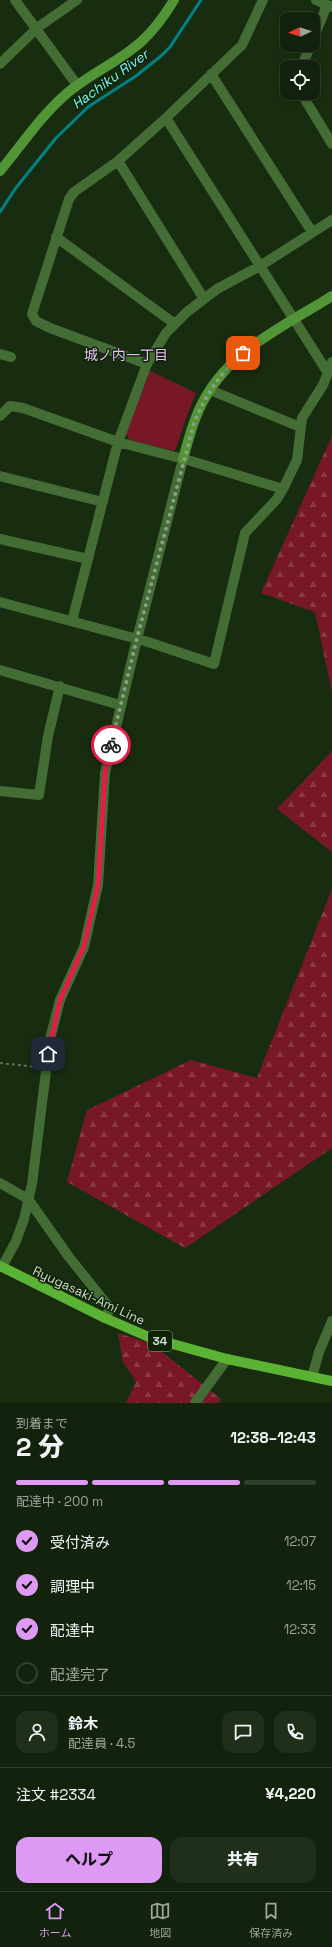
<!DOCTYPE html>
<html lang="ja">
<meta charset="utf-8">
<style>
body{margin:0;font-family:"Space Grotesk","Noto Sans JP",sans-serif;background:#1f2f1a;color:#f1f3f6;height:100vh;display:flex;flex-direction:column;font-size:15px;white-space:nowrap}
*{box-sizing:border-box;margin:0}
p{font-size:13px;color:#9ca49d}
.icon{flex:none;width:22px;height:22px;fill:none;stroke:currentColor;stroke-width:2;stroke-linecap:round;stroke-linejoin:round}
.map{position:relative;height:1403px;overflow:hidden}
.drawer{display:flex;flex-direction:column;background:#12220c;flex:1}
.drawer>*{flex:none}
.needle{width:26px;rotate:266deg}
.controls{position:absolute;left:280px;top:12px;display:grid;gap:8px}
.controls a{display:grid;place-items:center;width:40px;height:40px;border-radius:8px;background:#12220c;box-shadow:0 2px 6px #0003,0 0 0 1px #313f2d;font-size:20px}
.pin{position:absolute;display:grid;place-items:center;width:34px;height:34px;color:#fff;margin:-17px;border-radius:8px;box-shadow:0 2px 6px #0006}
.courier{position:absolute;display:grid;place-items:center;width:40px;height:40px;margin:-20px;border:3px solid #e11d48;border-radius:50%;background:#fff;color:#222;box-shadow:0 1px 5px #0007}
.summary em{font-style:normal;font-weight:800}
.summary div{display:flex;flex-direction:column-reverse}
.summary{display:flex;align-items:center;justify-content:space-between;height:68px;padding:0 16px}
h1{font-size:26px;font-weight:800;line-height:30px}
.bar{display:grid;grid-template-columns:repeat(4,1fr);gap:6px 4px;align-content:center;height:48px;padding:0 16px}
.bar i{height:5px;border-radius:3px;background:#313f2d}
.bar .active{background:#dd99f3}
.bar p{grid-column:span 4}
.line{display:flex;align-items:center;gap:10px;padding:0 16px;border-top:1px solid #313f2d}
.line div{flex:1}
.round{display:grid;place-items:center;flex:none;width:42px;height:42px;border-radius:12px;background:#1f2f1a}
ol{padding:0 16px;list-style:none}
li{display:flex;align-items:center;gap:12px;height:44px}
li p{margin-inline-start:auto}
li .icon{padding:4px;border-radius:50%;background:#dd99f3;color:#111;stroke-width:4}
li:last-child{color:#9ca49d}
li i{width:22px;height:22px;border:2px solid #313f2d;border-radius:50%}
.button{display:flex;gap:8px;margin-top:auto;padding:8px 16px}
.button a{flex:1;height:46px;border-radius:12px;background:#dd99f3;color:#111;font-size:16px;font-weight:800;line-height:46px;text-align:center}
.button a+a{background:#1f2f1a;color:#f1f3f6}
.tab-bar{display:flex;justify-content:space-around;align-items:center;height:56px;border-top:1px solid #313f2d;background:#12220c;font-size:11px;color:#9ca49d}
.tab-bar a{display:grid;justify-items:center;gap:2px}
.tab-bar .active{color:#dd99f3}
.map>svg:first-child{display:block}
</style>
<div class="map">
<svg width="332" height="1403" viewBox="0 0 332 1403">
<defs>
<pattern id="forest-firs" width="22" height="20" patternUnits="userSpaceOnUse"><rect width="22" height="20" fill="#781827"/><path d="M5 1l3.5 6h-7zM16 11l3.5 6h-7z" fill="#8a3945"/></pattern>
</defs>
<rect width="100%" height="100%" fill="#182d10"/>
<!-- forest -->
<path fill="url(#forest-firs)" d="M332,436V692L315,612L261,593Z
M332,751V852L277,809Z
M332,889V1148L185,1248L67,1182L87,1110L191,1060L257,1078Z
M118,1333L152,1344L221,1399L219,1403H126L136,1382L123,1362Z"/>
<!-- park -->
<path fill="#781827" d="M150,371L196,393L185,421L176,448L174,451L130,440L126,434Z"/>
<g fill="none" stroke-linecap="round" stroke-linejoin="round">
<!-- stream -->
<path stroke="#028285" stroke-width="3" d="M0,212L15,189L56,138L88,107L136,76L161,56L170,47L201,0"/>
<!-- path -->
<path stroke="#5e7158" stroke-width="2" stroke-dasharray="3 3" stroke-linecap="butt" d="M0,1063L37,1067"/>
<!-- street -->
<path stroke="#446d35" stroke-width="10" d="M15,0L77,85
M316,0L332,7
M313,40L327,5
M0,64L37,28L77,0
M301,67L311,45
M211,74L312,232
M301,93L332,144
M166,118L328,373
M118,161L204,299
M56,237L175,324
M0,354L11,357
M147,364L50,328L36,321L32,314L69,199L74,192L118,161L166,118L242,45L263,0
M210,390L300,427
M0,416L10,406L23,408L118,442L191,461L283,489
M0,476L103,502
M0,539L88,559
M0,602L145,641L214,664L245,533L277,499L283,489L297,460L302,418L323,385L332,362
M72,621L118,442L147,364L166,333L187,312L217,289L260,266L332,220
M0,670L120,705
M0,791L39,795L48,736L60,686
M0,1183L28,1199L69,1257L109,1307V1311L105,1318
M2,1267L16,1241L24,1219L32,1184L50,1039L60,1000L84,947L98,885L105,773L137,639L183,459
M312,1377L319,1352L332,1321
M195,1403L227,1359"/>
<!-- secondary -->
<path stroke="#529536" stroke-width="10" d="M0,171C21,146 40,117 65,95C89,74 119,62 142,41C155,29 165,15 174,0
M183,459C189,438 194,417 205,398C232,349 286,325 332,296"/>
<!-- primary -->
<path stroke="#5bb333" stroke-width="10" d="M0,1266L105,1318L151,1338L227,1359L332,1381"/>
</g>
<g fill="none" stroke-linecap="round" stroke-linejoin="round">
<!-- done -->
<path stroke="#8e9f89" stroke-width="4" stroke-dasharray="0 7.2" d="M111,745L137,638L194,423C205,396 220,373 243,353"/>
<!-- route -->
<path stroke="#e11d48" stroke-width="5" d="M48,1054L60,1000L84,946L98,885L105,773L111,745"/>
</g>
<g text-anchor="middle" stroke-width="3" stroke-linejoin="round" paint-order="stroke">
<!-- shield labels -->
<rect fill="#0f2307" stroke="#95a490" stroke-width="1" x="148" y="1331" width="24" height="20" rx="3"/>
<g font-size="12" font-weight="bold" fill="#cedcca">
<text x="160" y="1345">34</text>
</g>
<!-- street labels -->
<g font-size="13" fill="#cedcca" stroke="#0f2307">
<text transform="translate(89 1295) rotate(25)" y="5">Ryugasaki-Ami Line</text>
</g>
<!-- water labels -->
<g font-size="14" font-style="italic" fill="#7bf7fa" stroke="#0f2307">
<text transform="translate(110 79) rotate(-36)" y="5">Hachiku River</text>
</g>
<!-- neighbourhood labels -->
<g font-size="14" fill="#ecbcfc" stroke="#0f2307">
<text x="126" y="360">城ノ内一丁目</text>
</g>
</g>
</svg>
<div class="controls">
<a><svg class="needle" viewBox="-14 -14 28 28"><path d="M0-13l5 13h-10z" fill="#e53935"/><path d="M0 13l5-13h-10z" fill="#9ca49d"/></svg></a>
<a><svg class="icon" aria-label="locate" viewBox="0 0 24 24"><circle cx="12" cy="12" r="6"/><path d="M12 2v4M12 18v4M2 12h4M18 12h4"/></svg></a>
</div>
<div class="pin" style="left:243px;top:353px;background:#ea580c"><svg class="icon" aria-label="bag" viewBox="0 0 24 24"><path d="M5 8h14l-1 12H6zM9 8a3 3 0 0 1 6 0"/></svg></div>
<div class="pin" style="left:48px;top:1054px;background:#1f2937"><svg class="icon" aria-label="home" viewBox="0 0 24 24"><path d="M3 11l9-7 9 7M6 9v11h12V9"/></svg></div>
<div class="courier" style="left:111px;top:745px"><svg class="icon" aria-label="bike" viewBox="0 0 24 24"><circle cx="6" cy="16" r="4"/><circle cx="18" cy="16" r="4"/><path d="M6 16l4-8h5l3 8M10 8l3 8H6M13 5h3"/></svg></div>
</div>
<section class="drawer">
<div class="summary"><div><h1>2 分</h1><p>到着まで</p></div><em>12:38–12:43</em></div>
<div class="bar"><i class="active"></i><i class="active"></i><i class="active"></i><i></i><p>配達中 · 200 m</p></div>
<ol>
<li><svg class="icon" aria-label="check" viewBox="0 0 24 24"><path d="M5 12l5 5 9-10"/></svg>受付済み<p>12:07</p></li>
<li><svg class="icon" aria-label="check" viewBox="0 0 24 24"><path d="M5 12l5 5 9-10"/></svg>調理中<p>12:15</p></li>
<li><svg class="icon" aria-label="check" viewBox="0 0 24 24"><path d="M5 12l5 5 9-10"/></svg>配達中<p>12:33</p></li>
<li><i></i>配達完了</li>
</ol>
<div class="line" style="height:72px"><a class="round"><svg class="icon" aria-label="person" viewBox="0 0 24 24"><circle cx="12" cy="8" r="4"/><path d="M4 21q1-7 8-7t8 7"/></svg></a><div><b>鈴木</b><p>配達員 · 4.5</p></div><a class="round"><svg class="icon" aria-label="chat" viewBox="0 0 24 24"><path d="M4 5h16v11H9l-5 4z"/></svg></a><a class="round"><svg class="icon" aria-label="phone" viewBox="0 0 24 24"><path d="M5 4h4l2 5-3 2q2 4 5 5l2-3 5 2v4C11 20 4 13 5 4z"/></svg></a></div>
<div class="line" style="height:52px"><div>注文 #2334</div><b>¥4,220</b></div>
<div class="button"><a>ヘルプ</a><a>共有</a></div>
</section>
<nav class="tab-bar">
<a class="active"><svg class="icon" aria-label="home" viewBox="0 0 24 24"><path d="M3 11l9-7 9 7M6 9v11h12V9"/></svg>ホーム</a>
<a><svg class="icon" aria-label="map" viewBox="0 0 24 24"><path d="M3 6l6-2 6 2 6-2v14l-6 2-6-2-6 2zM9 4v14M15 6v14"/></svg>地図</a>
<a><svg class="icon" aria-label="saved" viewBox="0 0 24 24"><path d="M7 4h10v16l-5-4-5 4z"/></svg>保存済み</a>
</nav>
